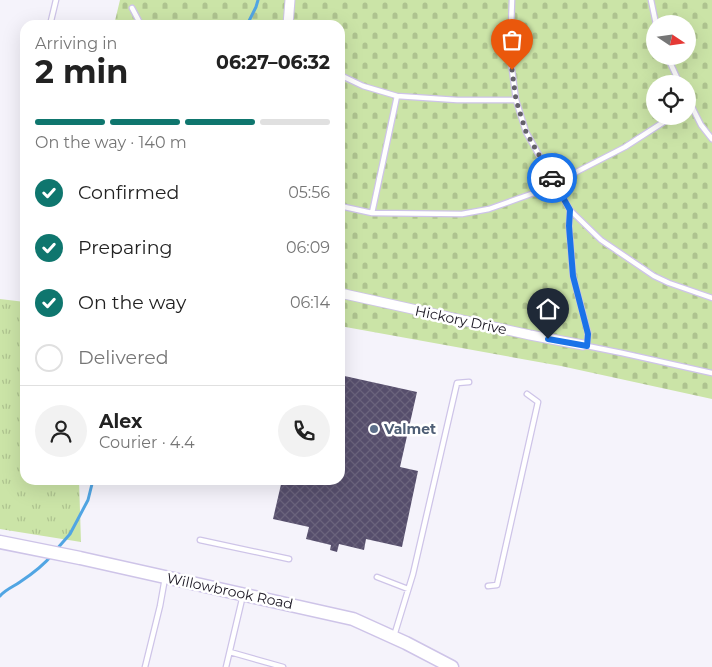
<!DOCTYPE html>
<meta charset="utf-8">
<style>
body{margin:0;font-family:Montserrat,sans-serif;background:#f2f2f2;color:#222;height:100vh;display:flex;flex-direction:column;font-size:19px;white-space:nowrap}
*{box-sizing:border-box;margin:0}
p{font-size:16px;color:#767676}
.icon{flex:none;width:28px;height:28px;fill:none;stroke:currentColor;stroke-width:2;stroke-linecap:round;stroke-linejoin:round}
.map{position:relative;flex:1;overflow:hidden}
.sheet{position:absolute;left:20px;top:20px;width:325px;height:465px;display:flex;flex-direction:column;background:#fff;border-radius:15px;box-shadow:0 5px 20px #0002}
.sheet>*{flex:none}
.needle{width:32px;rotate:103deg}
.buttons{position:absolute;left:646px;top:15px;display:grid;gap:10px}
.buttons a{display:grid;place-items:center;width:50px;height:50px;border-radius:50%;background:#fff;box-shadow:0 5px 20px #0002;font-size:25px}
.pin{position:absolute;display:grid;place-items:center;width:42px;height:42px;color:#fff;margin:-51px -21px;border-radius:50% 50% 50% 0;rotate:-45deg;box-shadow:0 0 5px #0007}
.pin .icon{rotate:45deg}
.courier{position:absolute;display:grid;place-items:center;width:50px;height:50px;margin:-25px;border:4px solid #1a73e8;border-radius:50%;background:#fff;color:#222;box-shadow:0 1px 6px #0007}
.overview em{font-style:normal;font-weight:700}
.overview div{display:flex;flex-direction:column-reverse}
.overview{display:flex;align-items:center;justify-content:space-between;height:85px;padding:0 15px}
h1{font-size:32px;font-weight:700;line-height:38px}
.bar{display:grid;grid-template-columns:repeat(4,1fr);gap:8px 5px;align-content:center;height:60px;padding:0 15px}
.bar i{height:6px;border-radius:4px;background:#e0e0e0}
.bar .current{background:#0f766e}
.bar p{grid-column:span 4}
.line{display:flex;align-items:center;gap:12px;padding:0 15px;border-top:1px solid #e0e0e0}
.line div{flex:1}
.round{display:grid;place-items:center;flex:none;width:52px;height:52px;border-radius:26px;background:#f2f2f2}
ol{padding:0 15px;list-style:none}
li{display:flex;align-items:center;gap:15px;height:55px}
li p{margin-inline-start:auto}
li .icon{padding:5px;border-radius:50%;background:#0f766e;color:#fff;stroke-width:4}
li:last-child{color:#767676}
li i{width:28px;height:28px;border:2px solid #e0e0e0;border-radius:50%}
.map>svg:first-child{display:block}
</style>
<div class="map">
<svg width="712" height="667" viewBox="0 0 712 667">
<defs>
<pattern id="cemetery-stones" width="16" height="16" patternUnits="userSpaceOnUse" patternTransform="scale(1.25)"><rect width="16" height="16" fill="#cbe4a7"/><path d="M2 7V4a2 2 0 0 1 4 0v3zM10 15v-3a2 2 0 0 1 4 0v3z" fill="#aec38f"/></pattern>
<pattern id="park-tufts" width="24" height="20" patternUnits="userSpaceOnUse" patternTransform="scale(1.25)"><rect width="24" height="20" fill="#cbe4a7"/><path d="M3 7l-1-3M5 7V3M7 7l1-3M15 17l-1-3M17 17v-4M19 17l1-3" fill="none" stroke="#aec38f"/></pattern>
<pattern id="building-cross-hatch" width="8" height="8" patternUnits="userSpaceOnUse" patternTransform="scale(1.25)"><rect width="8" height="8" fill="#564e6c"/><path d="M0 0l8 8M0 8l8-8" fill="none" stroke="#6a637c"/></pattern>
</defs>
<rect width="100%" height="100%" fill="#f5f3fb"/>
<!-- cemetery -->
<path fill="url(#cemetery-stones)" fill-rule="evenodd" d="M120,0H712V399L561,366L340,326V25H114ZM655,24H688V56H655ZM655,84H688V116H655Z"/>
<!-- park -->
<path fill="url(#park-tufts)" d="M0,299L25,302V480H79L81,542L0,529Z"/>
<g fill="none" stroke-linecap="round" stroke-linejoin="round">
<!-- stream -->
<path stroke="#51a5e3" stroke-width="3" d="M247,25L256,7L258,0
M56,550L70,534L88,500L93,480
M0,596C6,589 13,587 20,582C32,574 43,566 52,555"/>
</g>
<!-- building -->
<path fill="url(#building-cross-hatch)" d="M340,375L417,392L400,467L418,471L402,547L366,539L364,550L339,544L337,552L330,550L331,545L306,539L309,527L273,519L282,480H340Z"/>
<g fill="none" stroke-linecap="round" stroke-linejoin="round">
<defs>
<path id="lane" d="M512,0L510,55L516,100L526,132L570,210L601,240L654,276L669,283L712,298
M651,0L656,24
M132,8L141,25
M50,25L56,0
M667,56L680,84
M340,75L363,86L397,96L457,100H516
M688,99L701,125L712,139
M340,206L372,213L462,214L489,209L534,193L555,183L625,147L673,116
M570,210L569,226L573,276L588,333L587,346
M372,213L397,96
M587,346L622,353L712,373
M200,540L289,559
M377,577L408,589
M488,586L497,585L538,402L527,394
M394,636L413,574L457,383L469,382
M230,652L283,667
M145,667L160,606L165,578
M226,667L243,595"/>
<path id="street" d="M288,25L290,0
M340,293L530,335L583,345"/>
<path id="secondary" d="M0,542L80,558L353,619L406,643L452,667"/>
</defs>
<!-- lane casing -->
<use href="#lane" stroke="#cec4e8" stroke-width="7"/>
<!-- street casing -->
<use href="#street" stroke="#cec4e8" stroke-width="11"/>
<!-- secondary casing -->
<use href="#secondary" stroke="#cec4e8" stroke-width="15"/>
<!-- lane -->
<use href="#lane" stroke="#fff" stroke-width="4.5"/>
<!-- street -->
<use href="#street" stroke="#fff" stroke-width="9"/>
<!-- secondary -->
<use href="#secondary" stroke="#fff" stroke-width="12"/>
</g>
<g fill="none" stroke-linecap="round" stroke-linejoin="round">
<!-- done -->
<path stroke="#64616b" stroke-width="5" stroke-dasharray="0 9" d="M512,70L516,100L526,132L552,178"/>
<!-- route -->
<path stroke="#1a73e8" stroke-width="6" d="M548,339L587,346L588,334L573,276L569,226L570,210L552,178"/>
</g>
<!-- markers -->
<circle fill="#5c6f8a" stroke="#fff" stroke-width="2" cx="374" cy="429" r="5"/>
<g text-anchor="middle" stroke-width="5" stroke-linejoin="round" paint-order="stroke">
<!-- street labels -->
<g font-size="14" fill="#16121e" stroke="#fff">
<text transform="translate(461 320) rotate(12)" y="5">Hickory Drive</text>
<text transform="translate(230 591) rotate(12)" y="5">Willowbrook Road</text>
</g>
<!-- service labels -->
<g font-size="14" font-weight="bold" fill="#4e5e75" stroke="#fff" text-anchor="start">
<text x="384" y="434">Valmet</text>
</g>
</g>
</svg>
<div class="buttons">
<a><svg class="needle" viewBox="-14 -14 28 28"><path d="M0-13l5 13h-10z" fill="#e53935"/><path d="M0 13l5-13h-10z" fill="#767676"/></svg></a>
<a><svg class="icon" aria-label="locate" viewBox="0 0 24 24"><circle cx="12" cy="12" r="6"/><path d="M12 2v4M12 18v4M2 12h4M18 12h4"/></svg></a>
</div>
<div class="pin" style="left:512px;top:70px;background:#ea580c"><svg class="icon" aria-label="bag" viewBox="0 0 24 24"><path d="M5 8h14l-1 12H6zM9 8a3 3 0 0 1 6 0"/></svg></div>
<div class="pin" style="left:548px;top:339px;background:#1f2937"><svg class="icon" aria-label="home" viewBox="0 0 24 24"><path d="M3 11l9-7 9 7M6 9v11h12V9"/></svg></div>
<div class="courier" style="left:552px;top:178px"><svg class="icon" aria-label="car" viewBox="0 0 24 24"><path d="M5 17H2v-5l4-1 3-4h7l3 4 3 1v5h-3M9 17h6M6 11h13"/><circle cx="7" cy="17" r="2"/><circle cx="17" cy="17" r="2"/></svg></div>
<section class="sheet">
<div class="overview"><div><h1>2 min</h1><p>Arriving in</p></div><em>06:27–06:32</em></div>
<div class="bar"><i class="current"></i><i class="current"></i><i class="current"></i><i></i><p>On the way · 140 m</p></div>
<ol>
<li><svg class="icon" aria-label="check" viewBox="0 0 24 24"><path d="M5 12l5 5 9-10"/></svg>Confirmed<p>05:56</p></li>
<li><svg class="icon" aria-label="check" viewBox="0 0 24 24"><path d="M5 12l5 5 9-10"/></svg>Preparing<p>06:09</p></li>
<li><svg class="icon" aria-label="check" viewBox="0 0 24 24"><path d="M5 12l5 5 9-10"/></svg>On the way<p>06:14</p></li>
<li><i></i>Delivered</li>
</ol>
<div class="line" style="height:90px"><a class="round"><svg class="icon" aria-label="person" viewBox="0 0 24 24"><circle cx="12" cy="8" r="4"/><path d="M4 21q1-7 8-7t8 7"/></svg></a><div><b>Alex</b><p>Courier · 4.4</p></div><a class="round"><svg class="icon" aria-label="phone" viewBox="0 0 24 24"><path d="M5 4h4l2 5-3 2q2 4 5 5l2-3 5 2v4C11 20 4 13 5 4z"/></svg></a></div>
</section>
</div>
